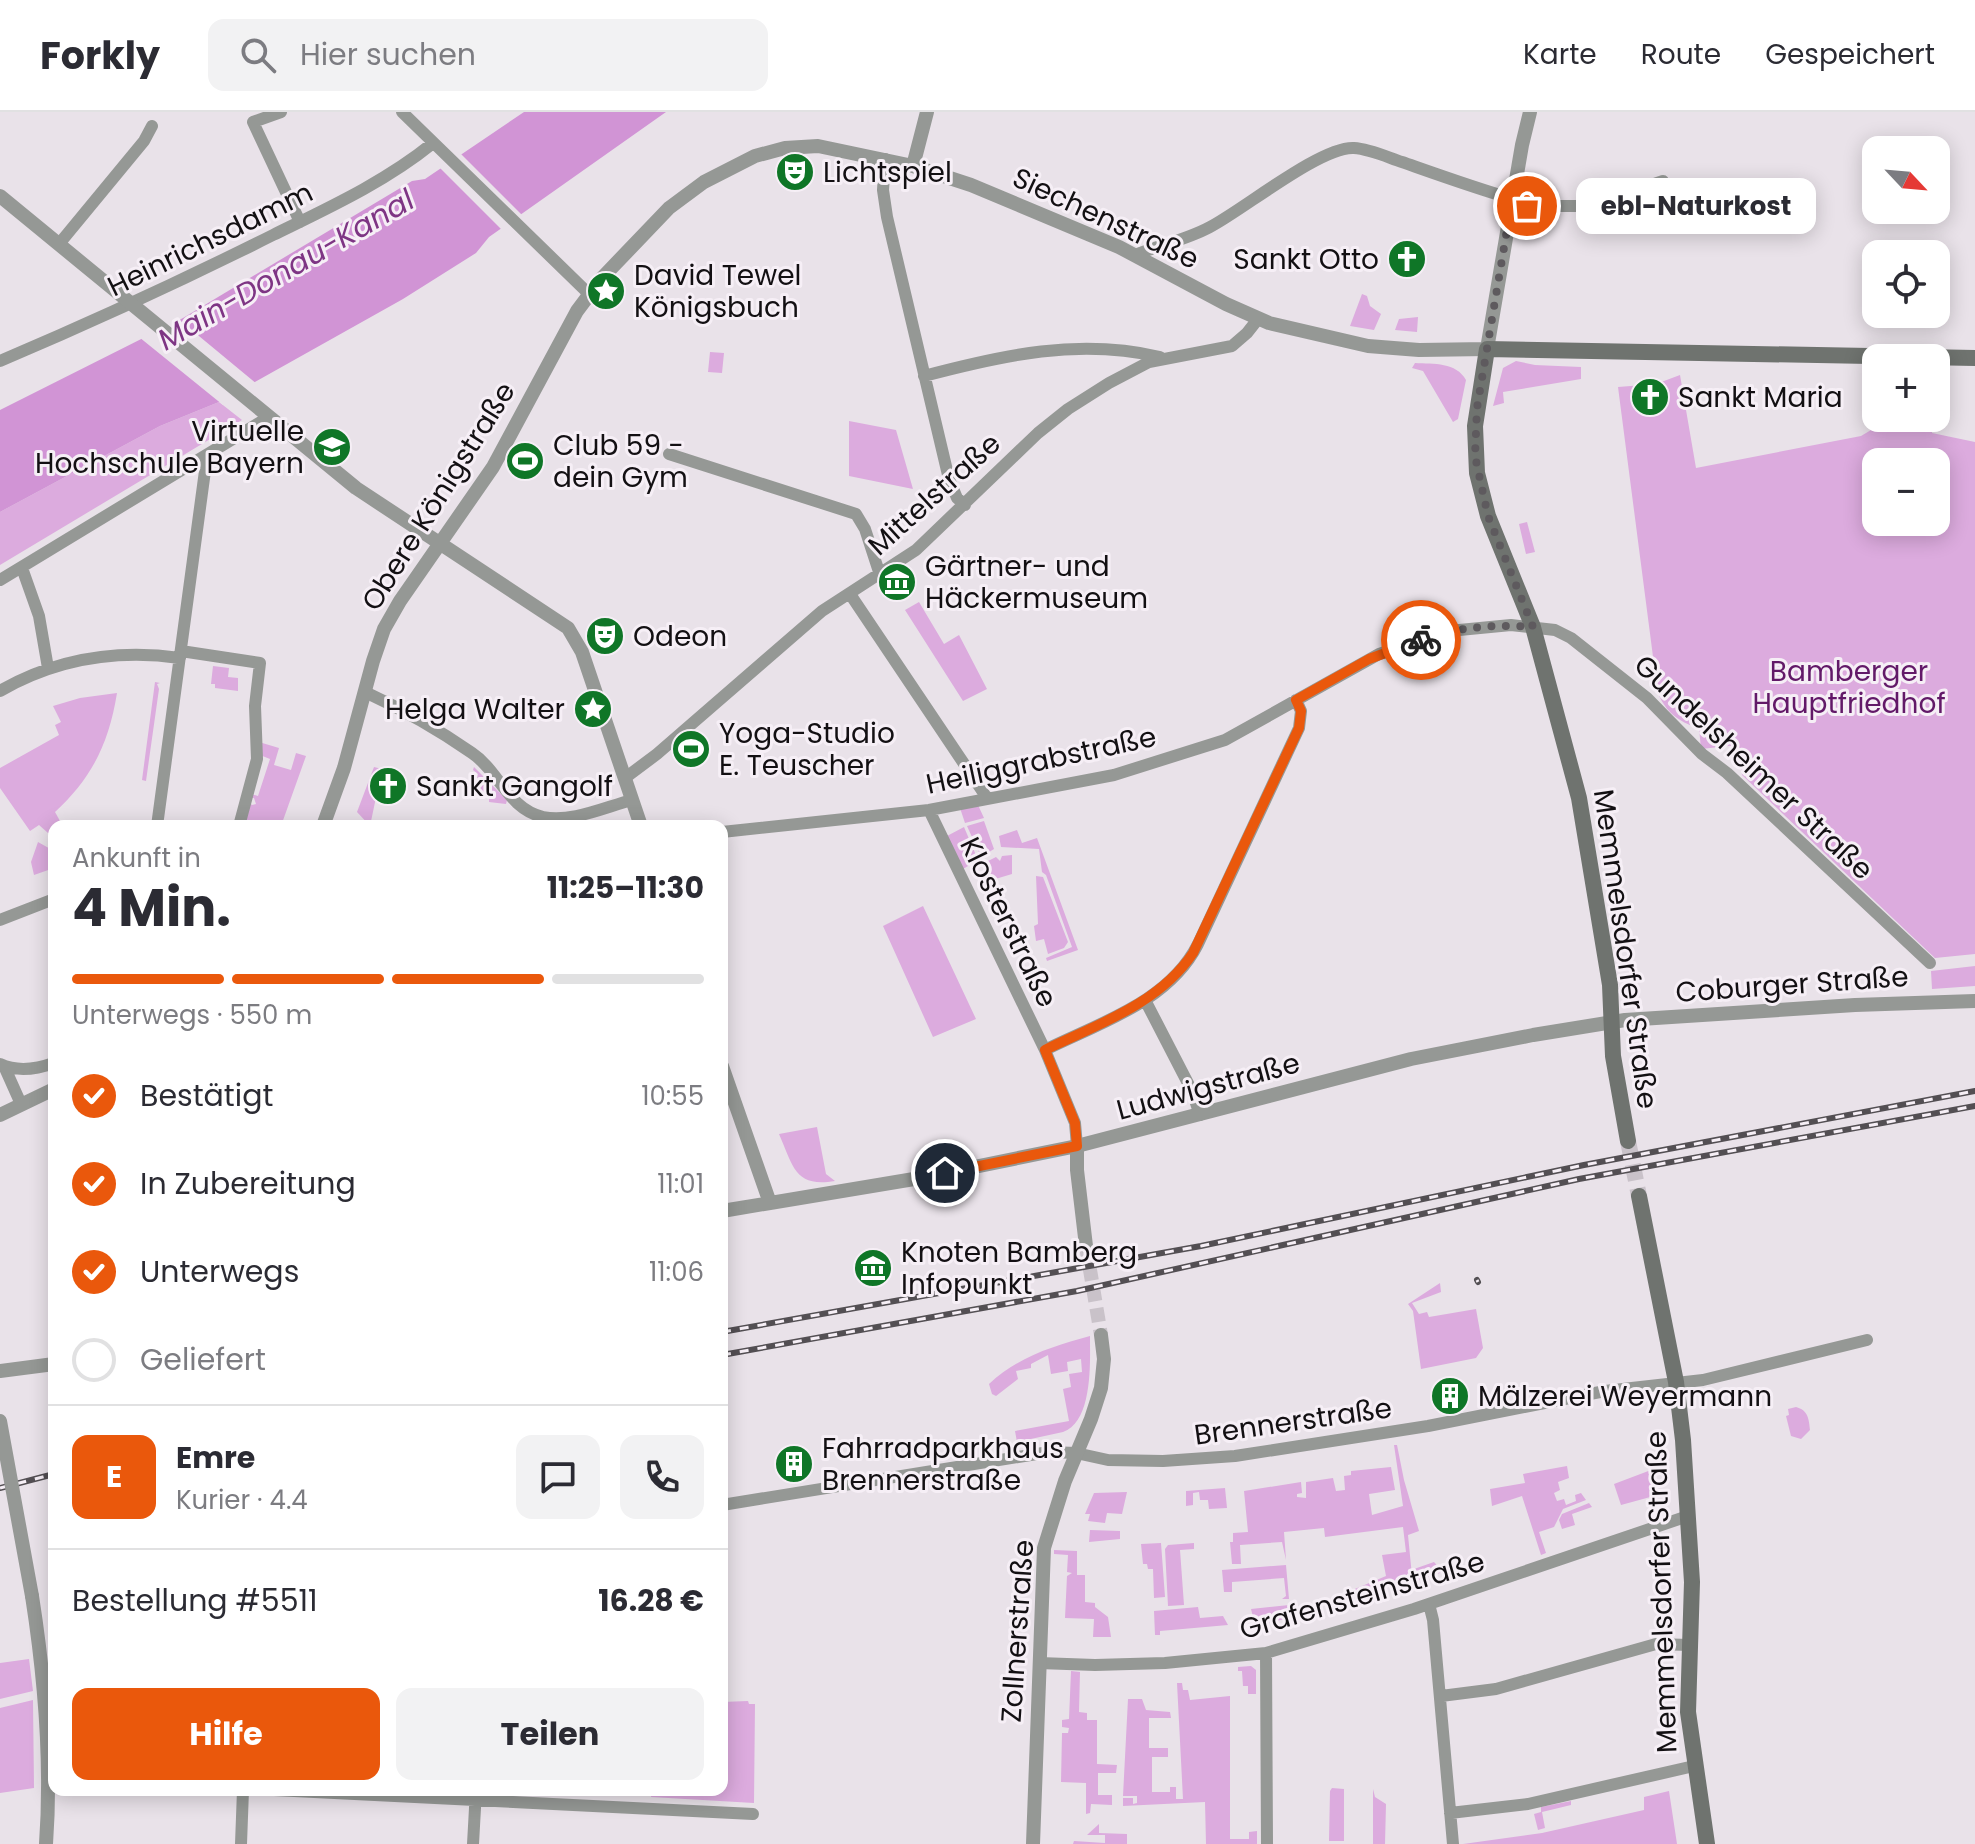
<!DOCTYPE html>
<html lang="de">
<meta charset="utf-8">
<style>
body{margin:0;font-family:Poppins,sans-serif;background:#f2f2f3;color:#2b2b33;height:100vh;display:flex;flex-direction:column;font-size:30px;white-space:nowrap}
*{box-sizing:border-box;margin:0}
p{font-size:26px;color:#7c7c81}
.icon{flex:none;width:44px;height:44px;fill:none;stroke:currentColor;stroke-width:2;stroke-linecap:round;stroke-linejoin:round}
.map{position:relative;flex:1;overflow:hidden}
.details{position:absolute;left:48px;top:708px;width:680px;height:976px;display:flex;flex-direction:column;background:#fff;border-radius:16px;box-shadow:0 4px 20px #0003}
.details>*{flex:none}
.needle{width:52px;rotate:116deg}
.controls{position:absolute;left:1862px;top:24px;display:grid;gap:16px}
.controls a{display:grid;place-items:center;width:88px;height:88px;border-radius:16px;background:#fff;box-shadow:0 4px 20px #0003;font-size:40px}
.pin{position:absolute;display:grid;place-items:center;width:68px;height:68px;color:#fff;margin:-34px;border:4px solid #fff;border-radius:50%;box-shadow:0 2px 8px #0007}
.courier{position:absolute;display:grid;place-items:center;width:80px;height:80px;margin:-40px;border:6px solid #ea580c;border-radius:50%;background:#fff;color:#222;box-shadow:0 2px 10px #0007}
.bubble{position:absolute;height:56px;border-radius:16px;background:#fff;box-shadow:0 4px 20px #0003;font-size:26px;font-weight:700;line-height:56px;text-align:center}
.head em{font-style:normal;font-weight:700}
.head div{display:flex;flex-direction:column-reverse}
.head{display:flex;align-items:center;justify-content:space-between;height:136px;padding:0 24px}
h1{font-size:52px;font-weight:700;line-height:60px}
.bar{display:grid;grid-template-columns:repeat(4,1fr);gap:12px 8px;align-content:center;height:96px;padding:0 24px}
.bar i{height:10px;border-radius:6px;background:#e1e1e2}
.bar .selected{background:#ea580c}
.bar p{grid-column:span 4}
.line{display:flex;align-items:center;gap:20px;padding:0 24px;border-top:2px solid #e1e1e2}
.line div{flex:1}
.round{display:grid;place-items:center;flex:none;width:84px;height:84px;border-radius:16px;background:#f2f2f3}
ol{padding:0 24px;list-style:none}
li{display:flex;align-items:center;gap:24px;height:88px}
li p{margin-inline-start:auto}
li .icon{padding:8px;border-radius:50%;background:#ea580c;color:#fff;stroke-width:4}
li:last-child{color:#7c7c81}
li i{width:44px;height:44px;border:4px solid #e1e1e2;border-radius:50%}
.button{display:flex;gap:16px;margin-top:auto;padding:16px 24px}
.button a{flex:1;height:92px;border-radius:16px;background:#ea580c;color:#fff;font-size:32px;font-weight:700;line-height:92px;text-align:center}
.button a+a{background:#f2f2f3;color:#2b2b33}
header{display:flex;align-items:center;gap:48px;box-sizing:border-box;height:112px;padding:0 40px;background:#fff;border-bottom:2px solid #e1e1e2}
header strong{font-size:38px}
nav{display:flex;gap:44px;margin-inline-start:auto;font-size:28px}
.search{width:560px;height:72px;background:#f2f2f3;display:flex;align-items:center;gap:20px;box-sizing:border-box;padding:0 28px;border-radius:16px;color:#7c7c81;font-size:30px}
.map>svg:first-child{display:block}
</style>
<header>
<strong>Forkly</strong>
<div class="search"><svg class="icon" aria-label="search" viewBox="0 0 24 24"><circle cx="10" cy="10" r="6"/><path d="M15 15l6 6"/></svg>Hier suchen</div>
<nav><a>Karte</a><a>Route</a><a>Gespeichert</a></nav>
</header>
<div class="map">
<svg width="1975" height="1732" viewBox="0 0 1975 1732">
<rect width="100%" height="100%" fill="#e9e2e9"/>
<!-- green -->
<path fill="#dcabde" fill-rule="evenodd" d="M1362,182L1367,184L1370,194L1381,202L1374,218L1350,214Z
M1418,205L1417,220L1395,218L1399,207Z
M710,240L724,241L722,261L708,260Z
M1516,249L1535,253L1581,255V267L1503,280L1504,291L1493,294L1503,256Z
M1415,251C1434,252 1456,250 1466,268L1458,307L1453,310L1423,259L1412,256Z
M1873,255L1876,256V306H1933L1932,321L1975,330V842L1935,846L1742,663L1738,633L1701,637L1699,616C1670,608 1658,590 1652,561L1655,560L1618,275L1656,272L1680,263L1696,356L1861,324L1871,318L1869,288H1872ZM1876,350H1936V410H1876Z
M219,290L242,308L0,453V400L160,314Z
M849,309L896,318L913,377L849,364Z
M1527,410L1535,440L1526,442L1519,412Z
M919,490L944,532L959,523L987,577L963,589L905,498Z
M213,554L229,556L228,565L238,566V579L215,576V572H211Z
M155,570L160,571L157,572L159,577L146,669L142,668Z
M117,581C109,631 92,666 55,700L60,709L59,714H54L52,721H48L39,713L30,719L0,676V656L59,623L55,613L61,610L53,594L80,586Z
M259,630L279,636L274,653L291,658L296,641L306,644L281,714H241L249,690L252,693L256,692L254,686H250L251,682L258,684L270,647L260,643Z
M374,655L382,657L370,714L357,700Z
M474,655L507,688L506,692L489,690V683L474,681L478,662L473,658Z
M978,693L984,706L965,711L960,696Z
M984,709L994,737L981,745L967,714Z
M964,715L978,748L963,757L947,724Z
M1017,718L1022,731L1037,726L1078,838L1047,849L1046,846L1072,835L1046,763L1042,760L1039,737L1001,735L999,724Z
M38,730L54,739V756L34,763L31,750Z
M1012,743V762L992,768L984,751L996,745L1000,749L1002,744Z
M1036,764L1043,765L1068,830L1064,836L1048,842L1044,827L1036,829L1034,814L1038,812Z
M923,794L976,907L933,925L883,814Z
M1975,854V874L1932,877L1931,859Z
M817,1015L826,1062L835,1069C795,1076 793,1054 779,1022Z
M1440,1171L1441,1180L1412,1191L1419,1202L1427,1200L1429,1205L1476,1197L1483,1236L1476,1246L1421,1257L1413,1199L1408,1192Z
M1090,1224C1090,1250 1093,1309 1063,1320L1017,1330L1015,1319L1069,1309L1063,1277L1071,1275L1069,1262L1082,1260L1081,1247L1067,1250L1068,1259L1051,1262L1048,1243L1031,1252V1256L1016,1259L1018,1267L996,1284L992,1282L989,1272C1018,1245 1053,1234 1090,1224Z
M1796,1295C1808,1298 1809,1307 1810,1318L1801,1327L1791,1324L1786,1304L1789,1303L1788,1297Z
M1394,1333H1397L1404,1368L1419,1419L1408,1423L1412,1464L1340,1489L1338,1484L1386,1464L1382,1443L1406,1440L1403,1415L1325,1425L1324,1416L1284,1420L1286,1448L1282,1430L1240,1433L1241,1452H1232L1230,1430H1233V1421L1248,1420L1244,1379L1301,1370L1302,1381L1297,1382V1385L1306,1386V1370L1333,1366L1336,1379L1345,1378L1344,1364L1351,1363V1359L1391,1355L1395,1378L1369,1382L1372,1403L1403,1394Z
M1567,1354L1569,1366L1558,1370L1560,1378L1554,1381L1557,1389L1564,1387L1566,1393L1576,1389L1575,1383L1581,1381L1586,1388L1563,1397L1554,1415L1539,1420L1546,1441L1541,1443L1522,1384L1492,1394L1490,1377L1525,1371L1523,1362Z
M1651,1358L1654,1384L1621,1393L1614,1372Z
M1225,1376L1227,1396L1209,1397L1208,1388H1200L1199,1380L1193,1381V1393L1186,1394V1379Z
M1127,1380L1122,1402L1107,1401L1105,1411L1088,1409L1090,1402H1085L1094,1381Z
M1589,1391L1592,1395L1572,1402L1575,1413L1562,1417L1559,1408L1562,1402Z
M1090,1418L1120,1419V1427L1089,1430Z
M1161,1431L1165,1485L1154,1486L1153,1457H1148L1147,1452H1143L1141,1432Z
M1194,1431V1437L1180,1438L1184,1493L1168,1494L1165,1437L1168,1433Z
M1054,1438L1077,1439V1463H1085V1490L1095,1491V1495L1108,1505L1111,1525H1093L1094,1507L1065,1506L1067,1464L1072,1461L1067,1460L1068,1443L1054,1442Z
M1434,1450L1443,1460L1418,1468L1414,1457Z
M1286,1453L1289,1487H1282L1286,1484L1284,1466L1232,1470V1480H1224L1222,1458Z
M1289,1493L1291,1506L1255,1513L1251,1497Z
M1198,1495L1200,1506L1223,1504L1228,1513L1160,1519V1523H1155L1154,1499Z
M29,1547L33,1579L0,1587V1551Z
M1251,1554L1256,1558V1582H1248V1574H1243L1242,1559H1238V1555Z
M1071,1559L1080,1560L1079,1600L1087,1601V1608H1097V1652L1117,1653L1116,1661H1098V1683H1112V1693L1091,1692L1090,1701L1086,1702V1671L1061,1670L1062,1621H1068L1069,1616L1062,1615V1608L1069,1607Z
M1177,1571H1182L1183,1578H1188L1190,1588L1230,1584V1727H1249V1720L1257,1719V1732H1206L1205,1690L1123,1694V1686H1133V1692L1137,1691V1684H1123L1128,1587H1142L1146,1598L1170,1600L1171,1606H1149V1636H1168V1645H1152V1680H1170V1675H1176V1687H1183Z
M33,1588L34,1676L0,1681V1596Z
M748,1589L749,1592H755L754,1691L651,1685L652,1678H722V1590Z
M1332,1676L1344,1677V1729H1329L1330,1679Z
M1373,1677L1375,1685L1386,1692L1385,1732H1373Z
M1669,1679L1677,1732H1463L1542,1721L1644,1698V1685Z
M1571,1689V1693L1542,1700L1545,1716L1538,1718L1534,1702L1541,1700V1695Z
M1099,1712V1721L1127,1722V1732H1073L1074,1729L1105,1731V1723H1087Z"/>
<!-- water -->
<path fill="#d194d5" d="M524,0H666L489,125L476,141L403,187L219,290L160,314L0,400V298L183,206L412,69L425,67Z"/>
<!-- pier -->
<path fill="#e9e2e9" d="M459,40L524,105L503,119L438,54Z
M176,205L258,273L223,293L139,225Z"/>
<g fill="none" stroke-linecap="round" stroke-linejoin="round">
<!-- tertiary-tunnel -->
<path stroke="#c9c2c9" stroke-width="14" stroke-dasharray="14 7" stroke-linecap="butt" d="M1086,1134L1101,1223"/>
<!-- secondary-tunnel -->
<path stroke="#c9c2c9" stroke-width="16" stroke-dasharray="16 8" stroke-linecap="butt" d="M1628,1029L1639,1084"/>
<!-- minor -->
<path stroke="#959895" stroke-width="12" d="M281,0L253,10L300,110
M402,0L589,182
M885,47L883,78L887,105L949,367L957,386L965,393
M1511,94H1590L1663,69
M59,132L144,29L152,14
M1135,143C1160,133 1186,128 1210,115C1243,98 1321,34 1354,36C1370,37 1387,45 1402,50C1439,63 1475,76 1513,87
M0,249C92,210 183,168 273,123C328,96 385,70 433,31
M924,264C1003,243 1079,226 1160,245
M669,342L856,402L865,417L880,463
M22,456L39,504L48,556
M0,468L269,305
M850,482L987,686
M181,539L260,551L255,594L257,647L239,714
M0,579C56,547 116,537 180,546
M365,580C402,597 439,618 472,641C499,659 508,697 543,705C571,711 605,695 632,688
M625,666L657,642L822,499L916,438L1038,321L1068,297L1109,271L1149,250L1232,234L1247,221L1258,207
M929,698L1045,938L1075,1011L1077,1034
M157,714L207,344
M722,720L929,698L1114,663L1225,628L1379,542L1449,519L1511,513L1555,518L1571,526L1647,586L1702,642L1727,661L1930,851
M0,808L54,787
M1145,888L1192,979L1200,1003
M1045,938C1099,911 1169,890 1198,832L1299,616L1301,599L1296,588
M0,952C17,960 37,957 54,951
M4,954L21,992
M722,1393L1049,1340L1076,1341L1108,1348L1163,1349L1235,1344L1428,1314L1605,1279L1703,1268L1867,1228
M1429,1492L1433,1508L1453,1732
M1266,1541L1267,1732
M1039,1551L1095,1553L1165,1551L1266,1541L1414,1497L1688,1404
M1441,1584L1496,1577L1656,1532L1689,1533
M274,1678L753,1702
M1450,1701L1528,1692L1694,1654
M241,1732L243,1678
M473,1732L476,1678"/>
<!-- tertiary -->
<path stroke="#959895" stroke-width="14" d="M913,54L927,0
M0,84L356,376L568,516L582,540L641,714
M323,714L344,656L373,549L384,517L400,489L493,355L577,199L601,167L669,96L704,70L755,44L785,36L818,34L913,54L971,73L1119,135L1226,192L1269,211L1368,234L1419,238L1487,237L1522,33L1530,0
M722,954L770,1091
M0,1003L54,977
M1077,1034V1058L1086,1134
M722,1099L920,1066L1077,1034L1411,947L1533,923L1625,908L1855,893L1975,889
M0,1259L54,1252
M32,1484C45,1567 52,1649 46,1732
M1033,1732L1044,1436L1065,1369L1091,1307L1101,1276L1104,1247L1101,1223"/>
<!-- secondary -->
<path stroke="#6f736f" stroke-width="16" d="M1628,1029L1613,944L1610,873L1579,686L1533,515L1488,404L1477,361L1475,314L1487,237L1975,246
M1639,1084L1676,1270L1683,1328L1692,1470L1688,1600L1707,1732"/>
<defs>
<path id="rail" d="M1477,1168L1478,1170
M722,1220L1201,1134L1584,1053L1975,979
M722,1243L1077,1179L1579,1067L1975,994
M0,1376L54,1362"/>
</defs>
<!-- rail casing -->
<use href="#rail" stroke="#534f53" stroke-width="6"/>
<!-- rail -->
<use href="#rail" stroke="#f6eff6" stroke-width="3" stroke-dasharray="9" stroke-linecap="butt"/>
<!-- tertiary-bridge -->
<path stroke="#959895" stroke-width="14" d="M0,1309L32,1484"/>
</g>
<g fill="none" stroke-linecap="round" stroke-linejoin="round">
<!-- done -->
<path stroke="#5e5a5e" stroke-width="8" stroke-dasharray="0 14.4" d="M1421,528C1456,515 1496,512 1533,515L1488,404L1475,344L1477,296L1511,94H1527"/>
<!-- route -->
<path stroke="#ea580c" stroke-width="10" d="M945,1061L1077,1034L1075,1011L1045,938C1098,912 1159,892 1193,841L1299,616L1301,599L1296,588L1369,547L1421,528"/>
</g>
<!-- icons -->
<defs>
<symbol id="theatre-disc" viewBox="-11 -11 22 22"><circle r="9.5" fill="#0f7627" stroke="#f6eff6"/><path d="M-5-5.5Q0-4 5-5.5V0Q5 5 0 6Q-5 5-5 0ZM-3.3-2.5H-1v1.5H-3.3ZM1-2.5H3.3v1.5H1ZM-2.8 1Q0 5.5 2.8 1Z" fill="#fff"/></symbol>
<symbol id="church-disc" viewBox="-11 -11 22 22"><circle r="9.5" fill="#0f7627" stroke="#f6eff6"/><path d="M-1.2-6h2.4v3.5h3.3v2.4h-3.3V6h-2.4V-.1h-3.3v-2.4h3.3Z" fill="#fff"/></symbol>
<symbol id="sight-disc" viewBox="-11 -11 22 22"><circle r="9.5" fill="#0f7627" stroke="#f6eff6"/><path d="M0-6L1.8-2.2L6-1.7L2.9 1.2L3.7 5.4L0 3.3L-3.7 5.4L-2.9 1.2L-6-1.7L-1.8-2.2Z" fill="#fff"/></symbol>
<symbol id="university-disc" viewBox="-11 -11 22 22"><circle r="9.5" fill="#0f7627" stroke="#f6eff6"/><path d="M0-5L7-2L0 1L-7-2ZM-4 1L0 2.5L4 1V4Q0 6-4 4Z" fill="#fff"/></symbol>
<symbol id="stadium-disc" viewBox="-11 -11 22 22"><circle r="9.5" fill="#0f7627" stroke="#f6eff6"/><path d="M0-5a6.5 5 0 1 0 0 10a6.5 5 0 1 0 0-10ZM-3.5-1.8h7v3.6h-7Z" fill="#fff"/></symbol>
<symbol id="museum-disc" viewBox="-11 -11 22 22"><circle r="9.5" fill="#0f7627" stroke="#f6eff6"/><path d="M0-6L6-3V-2H-6V-3ZM-5-1h2V3h-2ZM-1-1h2V3h-2ZM3-1h2V3H3ZM-6 4H6V6H-6Z" fill="#fff"/></symbol>
<symbol id="building-disc" viewBox="-11 -11 22 22"><circle r="9.5" fill="#0f7627" stroke="#f6eff6"/><path d="M-4-6H4V6H1V3H-1V6H-4ZM-2.5-4.3h1.7v1.8h-1.7ZM.8-4.3h1.7v1.8H.8ZM-2.5-1h1.7V.8h-1.7ZM.8-1h1.7V.8H.8Z" fill="#fff"/></symbol>
</defs>
<g fill-rule="evenodd">
<use href="#theatre-disc" x="773" y="38" width="44" height="44"/>
<use href="#church-disc" x="1385" y="125" width="44" height="44"/>
<use href="#sight-disc" x="584" y="157" width="44" height="44"/>
<use href="#church-disc" x="1628" y="263" width="44" height="44"/>
<use href="#university-disc" x="310" y="313" width="44" height="44"/>
<use href="#stadium-disc" x="503" y="327" width="44" height="44"/>
<use href="#museum-disc" x="875" y="448" width="44" height="44"/>
<use href="#theatre-disc" x="583" y="502" width="44" height="44"/>
<use href="#sight-disc" x="571" y="575" width="44" height="44"/>
<use href="#stadium-disc" x="669" y="615" width="44" height="44"/>
<use href="#church-disc" x="366" y="652" width="44" height="44"/>
<use href="#museum-disc" x="851" y="1134" width="44" height="44"/>
<use href="#building-disc" x="1428" y="1262" width="44" height="44"/>
<use href="#building-disc" x="772" y="1330" width="44" height="44"/>
</g>
<g text-anchor="middle" stroke-width="6" stroke-linejoin="round" paint-order="stroke">
<!-- poi labels -->
<g font-size="28" fill="#131013" stroke="#f6eff6" text-anchor="start">
<text x="823" y="70">Lichtspiel</text>
<text x="1379" y="157" text-anchor="end">Sankt Otto</text>
<text x="634" y="173">David Tewel<tspan x="634" dy="32">Königsbuch</tspan></text>
<text x="1678" y="295">Sankt Maria</text>
<text x="304" y="329" text-anchor="end">Virtuelle<tspan x="304" dy="32">Hochschule Bayern</tspan></text>
<text x="553" y="343">Club 59 -<tspan x="553" dy="32">dein Gym</tspan></text>
<text x="925" y="464">Gärtner- und<tspan x="925" dy="32">Häckermuseum</tspan></text>
<text x="633" y="534">Odeon</text>
<text x="565" y="607" text-anchor="end">Helga Walter</text>
<text x="719" y="631">Yoga-Studio<tspan x="719" dy="32">E. Teuscher</tspan></text>
<text x="416" y="684">Sankt Gangolf</text>
<text x="901" y="1150">Knoten Bamberg<tspan x="901" dy="32">Infopunkt</tspan></text>
<text x="1478" y="1294">Mälzerei Weyermann</text>
<text x="822" y="1346">Fahrradparkhaus<tspan x="822" dy="32">Brennerstraße</tspan></text>
</g>
<!-- street labels -->
<g font-size="28" fill="#131013" stroke="#f6eff6">
<text transform="translate(1106 106) rotate(25)" y="10">Siechenstraße</text>
<text transform="translate(210 127) rotate(-26)" y="10">Heinrichsdamm</text>
<text transform="translate(934 382) rotate(-42)" y="10">Mittelstraße</text>
<text transform="translate(438 384) rotate(-58)" y="10">Obere Königstraße</text>
<text transform="translate(1041 648) rotate(-12)" y="10">Heiliggrabstraße</text>
<text transform="translate(1754 655) rotate(43)" y="10">Gundelsheimer Straße</text>
<text transform="translate(1009 810) rotate(64)" y="10">Klosterstraße</text>
<text transform="translate(1626 837) rotate(82)" y="10">Memmelsdorfer Straße</text>
<text transform="translate(1792 872) rotate(-4)" y="10">Coburger Straße</text>
<text transform="translate(1208 974) rotate(-15)" y="10">Ludwigstraße</text>
<text transform="translate(1293 1309) rotate(-8)" y="10">Brennerstraße</text>
<text transform="translate(1661 1480) rotate(-92)" y="10">Memmelsdorfer Straße</text>
<text transform="translate(1362 1483) rotate(-16)" y="10">Grafensteinstraße</text>
<text transform="translate(1017 1519) rotate(-86)" y="10">Zollnerstraße</text>
</g>
<!-- park labels -->
<g font-size="28" fill="#621968" stroke="#f6eff6">
<text x="1849" y="569">Bamberger<tspan x="1849" dy="32">Hauptfriedhof</tspan></text>
</g>
<!-- water labels -->
<g font-size="30" font-style="italic" fill="#7e3584" stroke="#f6eff6">
<text transform="translate(286 158) rotate(-30)" y="10">Main-Donau-Kanal</text>
</g>
</g>
</svg>
<div class="controls">
<a><svg class="needle" viewBox="-14 -14 28 28"><path d="M0-13l5 13h-10z" fill="#e53935"/><path d="M0 13l5-13h-10z" fill="#7c7c81"/></svg></a>
<a><svg class="icon" aria-label="locate" viewBox="0 0 24 24"><circle cx="12" cy="12" r="6"/><path d="M12 2v4M12 18v4M2 12h4M18 12h4"/></svg></a>
<a>+</a>
<a>−</a>
</div>
<div class="pin" style="left:1527px;top:94px;background:#ea580c"><svg class="icon" aria-label="bag" viewBox="0 0 24 24"><path d="M5 8h14l-1 12H6zM9 8a3 3 0 0 1 6 0"/></svg></div>
<div class="pin" style="left:945px;top:1061px;background:#1f2937"><svg class="icon" aria-label="home" viewBox="0 0 24 24"><path d="M3 11l9-7 9 7M6 9v11h12V9"/></svg></div>
<div class="courier" style="left:1421px;top:528px"><svg class="icon" aria-label="bike" viewBox="0 0 24 24"><circle cx="6" cy="16" r="4"/><circle cx="18" cy="16" r="4"/><path d="M6 16l4-8h5l3 8M10 8l3 8H6M13 5h3"/></svg></div>
<div class="bubble" style="left:1576px;top:66px;width:240px">ebl-Naturkost</div>
<section class="details">
<div class="head"><div><h1>4 Min.</h1><p>Ankunft in</p></div><em>11:25–11:30</em></div>
<div class="bar"><i class="selected"></i><i class="selected"></i><i class="selected"></i><i></i><p>Unterwegs · 550 m</p></div>
<ol>
<li><svg class="icon" aria-label="check" viewBox="0 0 24 24"><path d="M5 12l5 5 9-10"/></svg>Bestätigt<p>10:55</p></li>
<li><svg class="icon" aria-label="check" viewBox="0 0 24 24"><path d="M5 12l5 5 9-10"/></svg>In Zubereitung<p>11:01</p></li>
<li><svg class="icon" aria-label="check" viewBox="0 0 24 24"><path d="M5 12l5 5 9-10"/></svg>Unterwegs<p>11:06</p></li>
<li><i></i>Geliefert</li>
</ol>
<div class="line" style="height:144px"><b class="round" style="background:#ea580c;color:#fff">E</b><div><b>Emre</b><p>Kurier · 4.4</p></div><a class="round"><svg class="icon" aria-label="chat" viewBox="0 0 24 24"><path d="M4 5h16v11H9l-5 4z"/></svg></a><a class="round"><svg class="icon" aria-label="phone" viewBox="0 0 24 24"><path d="M5 4h4l2 5-3 2q2 4 5 5l2-3 5 2v4C11 20 4 13 5 4z"/></svg></a></div>
<div class="line" style="height:104px"><div>Bestellung #5511</div><b>16.28 €</b></div>
<div class="button"><a>Hilfe</a><a>Teilen</a></div>
</section>
</div>
